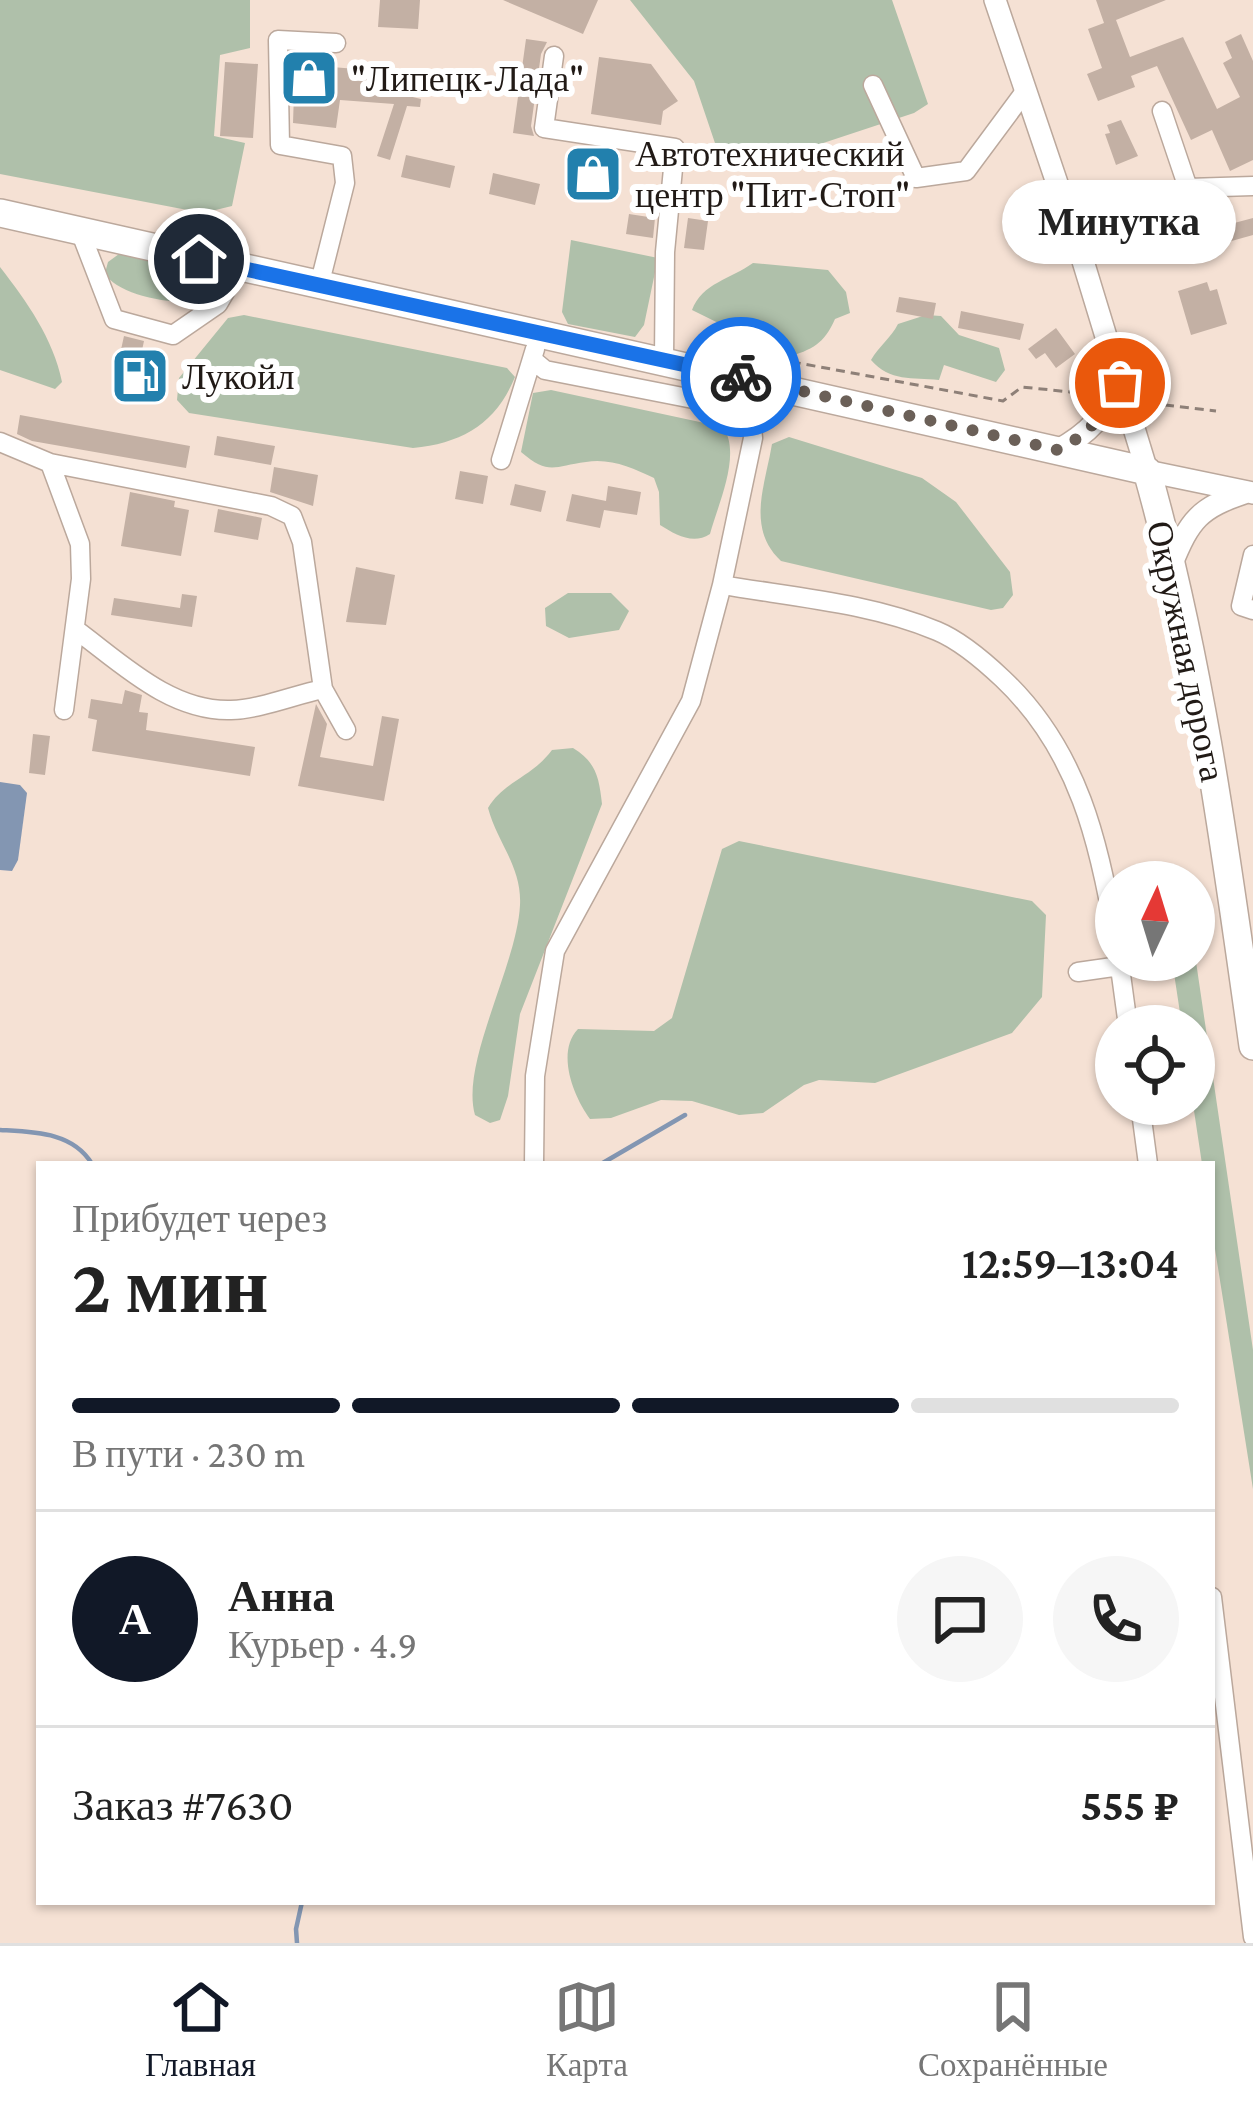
<!DOCTYPE html>
<html lang="ru">
<meta charset="utf-8">
<style>
body{margin:0;font-family:"Crimson Pro",serif;background:#f6f6f6;color:#222;height:100vh;display:flex;flex-direction:column;font-size:45px;white-space:nowrap}
*{box-sizing:border-box;margin:0}
p{font-size:39px;color:#767676}
.icon{flex:none;width:66px;height:66px;fill:none;stroke:currentColor;stroke-width:2;stroke-linecap:round;stroke-linejoin:round}
.map{position:relative;flex:1;overflow:hidden}
.details{position:absolute;left:36px;top:1161px;width:1179px;height:744px;display:flex;flex-direction:column;background:#fff;border-radius:0px;box-shadow:0 3px 9px #0004}
.details>*{flex:none}
.needle{width:78px;rotate:4deg}
.buttons{position:absolute;left:1095px;top:861px;display:grid;gap:24px}
.buttons a{display:grid;place-items:center;width:120px;height:120px;border-radius:50%;background:#fff;box-shadow:0 3px 9px #0004;font-size:60px}
.pin{position:absolute;display:grid;place-items:center;width:102px;height:102px;color:#fff;margin:-51px;border:6px solid #fff;border-radius:50%;box-shadow:0 3px 12px #0007}
.courier{position:absolute;display:grid;place-items:center;width:120px;height:120px;margin:-60px;border:9px solid #1a73e8;border-radius:50%;background:#fff;color:#222;box-shadow:0 3px 15px #0007}
.bubble{position:absolute;height:84px;border-radius:42px;background:#fff;box-shadow:0 3px 9px #0004;font-size:39px;font-weight:600;line-height:84px;text-align:center}
.headline em{font-style:normal;font-weight:600}
.headline div{display:flex;flex-direction:column-reverse}
.headline{display:flex;align-items:center;justify-content:space-between;height:204px;padding:0 36px}
h1{font-size:78px;font-weight:600;line-height:90px}
.bar{display:grid;grid-template-columns:repeat(4,1fr);gap:18px 12px;align-content:center;height:144px;padding:0 36px}
.bar i{height:15px;border-radius:9px;background:#e0e0e0}
.bar .current{background:#111827}
.bar p{grid-column:span 4}
.line{display:flex;align-items:center;gap:30px;padding:0 36px;border-top:3px solid #e0e0e0}
.line div{flex:1}
.round{display:grid;place-items:center;flex:none;width:126px;height:126px;border-radius:63px;background:#f6f6f6}
.tab-bar{display:flex;justify-content:space-around;align-items:center;height:168px;border-top:3px solid #e0e0e0;background:#fff;font-size:33px;color:#767676}
.tab-bar a{display:grid;justify-items:center;gap:6px}
.tab-bar .current{color:#111827}
.map>svg:first-child{display:block}
</style>
<div class="map">
<svg width="1253" height="1943" viewBox="0 0 1253 1943">
<rect width="100%" height="100%" fill="#f5e1d4"/>
<!-- green -->
<path fill="#afc0aa" d="M0,0H250V48L220,55L214,136L245,143L232,206L203,213L0,174Z
M630,0H892L928,104L914,113L790,154L717,149L694,81Z
M571,240L658,258L644,325L635,337L568,324L562,312Z
M119,254L201,270L207,288L202,300C179,307 115,295 105,273L108,262Z
M753,263L828,270L846,292L850,313L835,319C824,344 812,350 787,357L692,310C702,283 731,279 753,263Z
M0,267C27,302 53,338 62,382L55,389L0,370Z
M244,315L507,368L515,377C496,423 463,443 413,448L189,413L177,400L179,378L228,318Z
M926,315L941,316L959,335L999,348L1005,370L996,382L944,365L939,380C912,377 890,382 871,360C879,346 891,338 898,324Z
M551,390L723,427C742,454 718,504 710,534C693,545 676,535 660,525L659,492L654,478C632,468 611,458 586,462C554,466 549,476 521,452L533,393Z
M789,437L922,478L956,502L1010,572L1013,595L1003,608L991,610L781,561C746,528 765,486 772,444Z
M568,593H611L629,611L619,630L569,638L546,626L545,608Z
M573,748C596,762 599,777 602,804L520,1014L508,1096L500,1120L490,1123L475,1115C460,1063 517,966 520,905C522,867 497,842 488,808C504,781 531,778 552,750Z
M739,841L1032,901L1046,915L1042,997L1012,1033L875,1083L819,1080L804,1085L763,1113L739,1115L692,1101L661,1100L611,1118L590,1119C573,1096 556,1052 578,1029L654,1031L672,1018L722,849Z
M1194,948L1253,1350V1489L1212,1230V1164H1202L1193,1104L1194,1026H1182L1172,960H1194Z"/>
<!-- water -->
<path fill="#8396b2" d="M0,782L20,785L27,793L18,860L12,871L0,870Z"/>
<g fill="none" stroke-linecap="round" stroke-linejoin="round">
<!-- stream -->
<path stroke="#8396b2" stroke-width="4.5" d="M0,1130C34,1132 73,1132 92,1164
M601,1164L685,1115
M297,1943L296,1929L302,1902"/>
</g>
<!-- building -->
<path fill="#c3b0a4" d="M380,0H420L418,29L378,27Z
M503,0H598L583,34Z
M1096,0H1166L1116,20L1130,57L1183,37L1217,109L1240,97L1223,63L1232,58L1225,42L1241,34L1253,61V160L1230,171L1212,130L1191,140L1157,66L1131,76L1135,87L1098,101L1087,74L1102,68L1088,29L1104,23Z
M526,39L547,42L541,54L531,126L534,136L513,133Z
M599,57L651,64L678,101L663,111L661,125L591,114Z
M225,62L258,64L253,138L220,136Z
M295,64L393,72L392,92L421,99L420,107L407,106L390,160L377,156L394,104L340,100L336,128L293,123Z
M1121,120L1138,156L1116,165L1105,134L1110,133L1107,125Z
M585,150L607,153L602,197L579,195Z
M406,155L455,166L450,188L401,177Z
M493,173L540,184L535,205L489,194Z
M629,214L655,218L653,238L626,234Z
M688,218L708,221L704,250L684,248Z
M1253,218V235L1228,242L1223,226Z
M1207,282L1210,291L1217,289L1227,324L1191,335L1178,291Z
M899,297L936,303L933,319L896,312Z
M961,311L1024,324L1020,340L958,328Z
M1056,328L1075,354L1056,368L1045,353L1036,359L1028,349Z
M124,336L144,341L138,369L143,370L141,384L115,377Z
M20,415L190,446L186,468L32,441L17,434Z
M217,436L275,446L271,465L214,455Z
M274,467L318,475L313,506L270,492Z
M460,471L488,476L483,504L455,499Z
M515,484L546,491L541,512L510,505Z
M608,486L641,492L637,515L604,510L600,528L566,521L572,494L606,501Z
M130,492L175,501L174,507L189,510L181,556L121,546Z
M218,509L262,518L258,540L214,532Z
M356,567L395,575L386,625L346,622Z
M182,594L197,596L192,627L111,615L114,598L180,608Z
M125,690L142,695L139,712L148,713L146,730L255,747L250,776L92,751L97,720L88,718L91,699L122,704Z
M316,704L327,724L320,757L373,766L382,716L399,719L384,801L298,786Z
M33,734L50,736L45,775L29,773Z"/>
<g fill="none" stroke-linecap="round" stroke-linejoin="round">
<defs>
<path id="minor" d="M554,56L544,128L675,148L665,252L664,359
M873,85L916,178L966,171L1026,90
M1162,111L1188,188L1253,186
M80,231L114,319L173,335L218,304L239,268
M319,286L345,183L342,156L280,145L278,40L336,43
M533,360L545,370L744,409L751,418L753,438L722,585C793,597 870,603 937,631C961,641 984,661 1003,679C1078,750 1100,843 1116,942
M0,442L50,463L80,544L81,579L64,710
M501,460L535,349
M50,463L271,506L292,516L302,542L323,689L346,730
M1253,555L1241,606L1253,610
M75,629C120,662 170,712 231,710C261,709 294,695 323,689
M1119,960L1128,1026
M1078,972L1120,966
M1140,1104L1148,1164
M534,1164L535,1076L555,951L691,701L722,585
M1212,1597L1253,1937"/>
<path id="major" d="M995,0L1079,248L1147,471L1253,493
M1058,450C1090,433 1104,415 1121,383
M1171,566C1190,519 1199,508 1247,492"/>
<path id="highway" d="M0,213C382,300 766,382 1147,471C1200,658 1226,853 1253,1046"/>
</defs>
<!-- minor casing -->
<use href="#minor" stroke="#bba89c" stroke-width="21"/>
<!-- major casing -->
<use href="#major" stroke="#bba89c" stroke-width="24"/>
<!-- highway casing -->
<use href="#highway" stroke="#bba89c" stroke-width="30"/>
<!-- path -->
<path stroke="#8e8078" stroke-width="3" stroke-dasharray="9 6" stroke-linecap="butt" d="M718,348L1003,401L1022,387L1090,394
M1165,405L1216,411"/>
<!-- minor -->
<use href="#minor" stroke="#fff" stroke-width="18"/>
<!-- major -->
<use href="#major" stroke="#fff" stroke-width="21"/>
<!-- highway -->
<use href="#highway" stroke="#fff" stroke-width="27"/>
<!-- path-bridge -->
<path stroke="#8e8078" stroke-width="3" stroke-dasharray="9 6" stroke-linecap="butt" d="M1102,396L1165,405"/>
</g>
<g fill="none" stroke-linecap="round" stroke-linejoin="round">
<!-- done -->
<path stroke="#6b6058" stroke-width="12" stroke-dasharray="0 21.6" d="M741,377L1058,450C1090,433 1104,415 1120,383"/>
<!-- route -->
<path stroke="#1a73e8" stroke-width="15" d="M199,259L741,377"/>
</g>
<!-- icons -->
<defs>
<symbol id="shop-square" viewBox="-11 -11 22 22"><rect x="-9" y="-9" width="18" height="18" rx="4" fill="#2280ad" stroke="#fff"/><path d="M-5-2.5h2.3a2.7 3.5 0 0 1 5.4 0H5L5.5 6h-11ZM-1.5-2.5h3a1.5 2.3 0 0 0-3 0Z" fill="#fff"/></symbol>
<symbol id="fuel-square" viewBox="-11 -11 22 22"><rect x="-9" y="-9" width="18" height="18" rx="4" fill="#2280ad" stroke="#fff"/><path d="M-5.5-6h7V0h2V4h1.3V-2.5L3-4.5l.8-.8L6-3V5H2.5V1h-1V6h-7ZM-4.2-4.7v3.2H.2V-4.7Z" fill="#fff"/></symbol>
</defs>
<g fill-rule="evenodd">
<use href="#shop-square" x="276" y="45" width="66" height="66"/>
<use href="#shop-square" x="560" y="141" width="66" height="66"/>
<use href="#fuel-square" x="107" y="343" width="66" height="66"/>
</g>
<g text-anchor="middle" stroke-width="12" stroke-linejoin="round" paint-order="stroke">
<!-- poi labels -->
<g font-size="36" fill="#211a16" stroke="#fff" text-anchor="start">
<text x="351" y="91">"Липецк-Лада"</text>
<text x="635" y="166">Автотехнический<tspan x="635" dy="41">центр "Пит-Стоп"</tspan></text>
<text x="182" y="389">Лукойл</text>
</g>
<!-- street labels -->
<g font-size="36" fill="#211a16" stroke="#fff">
<text transform="translate(1187 651) rotate(78)" y="13">Окружная дорога</text>
</g>
</g>
</svg>
<div class="buttons">
<a><svg class="needle" viewBox="-14 -14 28 28"><path d="M0-13l5 13h-10z" fill="#e53935"/><path d="M0 13l5-13h-10z" fill="#767676"/></svg></a>
<a><svg class="icon" aria-label="locate" viewBox="0 0 24 24"><circle cx="12" cy="12" r="6"/><path d="M12 2v4M12 18v4M2 12h4M18 12h4"/></svg></a>
</div>
<div class="pin" style="left:1120px;top:383px;background:#ea580c"><svg class="icon" aria-label="bag" viewBox="0 0 24 24"><path d="M5 8h14l-1 12H6zM9 8a3 3 0 0 1 6 0"/></svg></div>
<div class="pin" style="left:199px;top:259px;background:#1f2937"><svg class="icon" aria-label="home" viewBox="0 0 24 24"><path d="M3 11l9-7 9 7M6 9v11h12V9"/></svg></div>
<div class="courier" style="left:741px;top:377px"><svg class="icon" aria-label="bike" viewBox="0 0 24 24"><circle cx="6" cy="16" r="4"/><circle cx="18" cy="16" r="4"/><path d="M6 16l4-8h5l3 8M10 8l3 8H6M13 5h3"/></svg></div>
<div class="bubble" style="left:1002px;top:180px;width:234px">Минутка</div>
<section class="details">
<div class="headline"><div><h1>2 мин</h1><p>Прибудет через</p></div><em>12:59–13:04</em></div>
<div class="bar"><i class="current"></i><i class="current"></i><i class="current"></i><i></i><p>В пути · 230 m</p></div>
<div class="line" style="height:216px"><b class="round" style="background:#111827;color:#fff">А</b><div><b>Анна</b><p>Курьер · 4.9</p></div><a class="round"><svg class="icon" aria-label="chat" viewBox="0 0 24 24"><path d="M4 5h16v11H9l-5 4z"/></svg></a><a class="round"><svg class="icon" aria-label="phone" viewBox="0 0 24 24"><path d="M5 4h4l2 5-3 2q2 4 5 5l2-3 5 2v4C11 20 4 13 5 4z"/></svg></a></div>
<div class="line" style="height:156px"><div>Заказ #7630</div><b>555 ₽</b></div>
</section>
</div>
<nav class="tab-bar">
<a class="current"><svg class="icon" aria-label="home" viewBox="0 0 24 24"><path d="M3 11l9-7 9 7M6 9v11h12V9"/></svg>Главная</a>
<a><svg class="icon" aria-label="map" viewBox="0 0 24 24"><path d="M3 6l6-2 6 2 6-2v14l-6 2-6-2-6 2zM9 4v14M15 6v14"/></svg>Карта</a>
<a><svg class="icon" aria-label="saved" viewBox="0 0 24 24"><path d="M7 4h10v16l-5-4-5 4z"/></svg>Сохранённые</a>
</nav>
